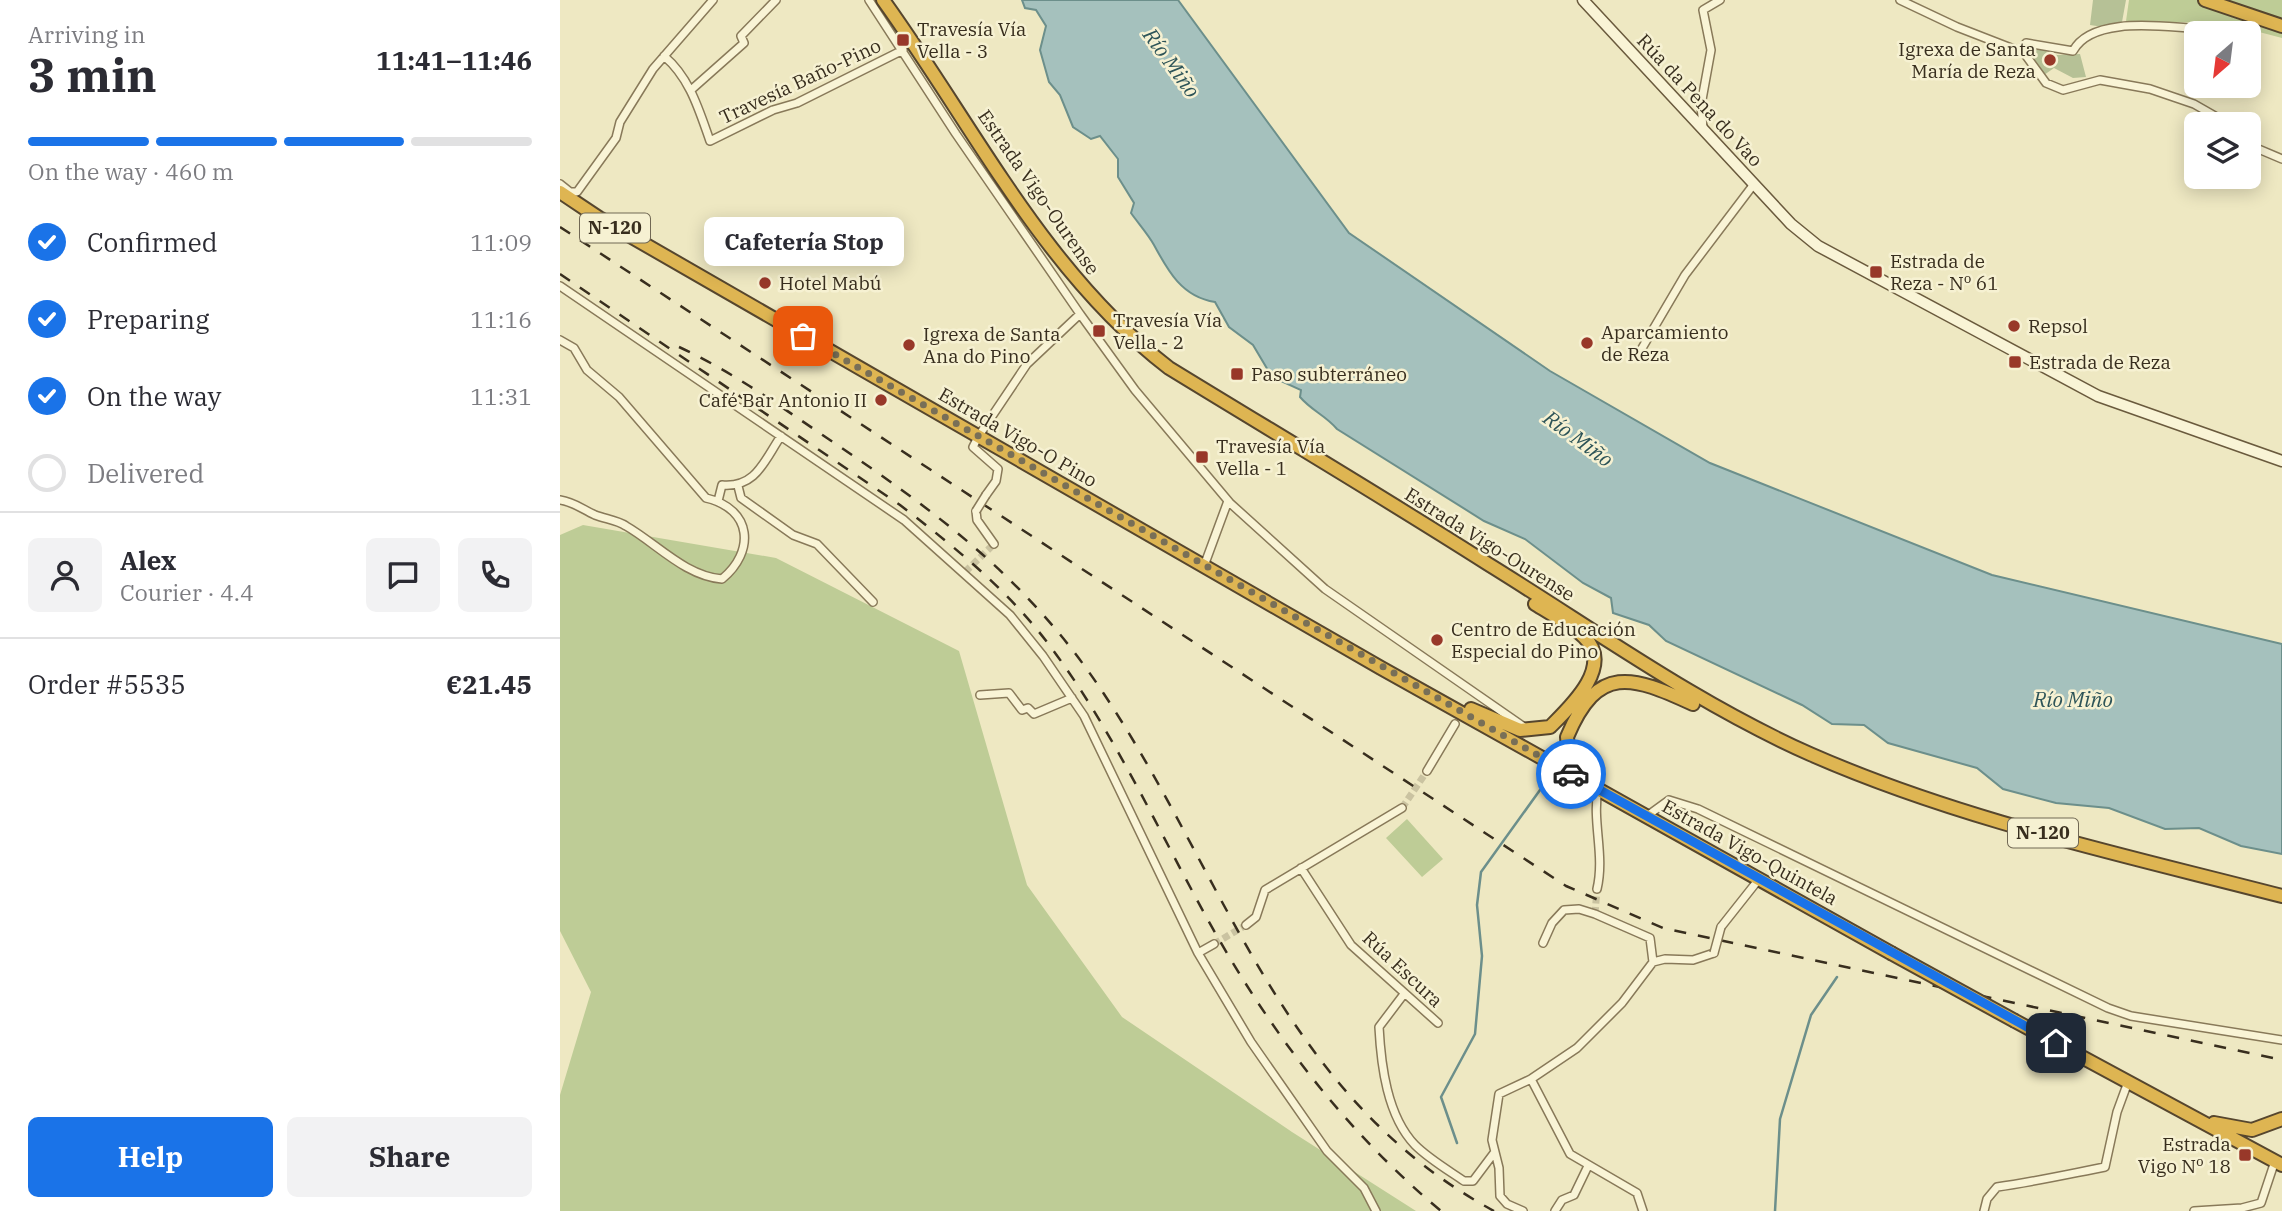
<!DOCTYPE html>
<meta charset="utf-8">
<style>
body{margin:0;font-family:"IBM Plex Serif",serif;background:#f2f2f3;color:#2b2b33;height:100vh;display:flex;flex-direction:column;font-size:26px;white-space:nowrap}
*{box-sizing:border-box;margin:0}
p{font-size:23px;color:#7c7c81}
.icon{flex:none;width:38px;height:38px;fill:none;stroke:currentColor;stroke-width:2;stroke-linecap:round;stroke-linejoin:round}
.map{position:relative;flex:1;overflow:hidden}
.side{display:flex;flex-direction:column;background:#fff;width:560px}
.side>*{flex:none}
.needle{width:46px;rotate:208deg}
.tools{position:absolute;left:1624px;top:21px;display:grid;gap:14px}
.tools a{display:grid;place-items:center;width:77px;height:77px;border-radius:10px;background:#fff;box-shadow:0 4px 18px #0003;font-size:35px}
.pin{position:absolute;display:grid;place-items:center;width:60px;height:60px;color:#fff;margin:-30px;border-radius:14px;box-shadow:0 4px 10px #0006}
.courier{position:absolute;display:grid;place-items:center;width:70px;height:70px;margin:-35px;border:5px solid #1a73e8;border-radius:50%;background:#fff;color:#222;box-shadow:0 2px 9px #0007}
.bubble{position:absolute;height:49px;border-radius:10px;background:#fff;box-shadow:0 4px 18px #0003;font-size:23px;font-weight:700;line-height:49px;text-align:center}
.head em{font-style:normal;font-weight:700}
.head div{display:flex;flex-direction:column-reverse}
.head{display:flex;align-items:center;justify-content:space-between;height:119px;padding:0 28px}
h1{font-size:46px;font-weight:700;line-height:52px}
.bar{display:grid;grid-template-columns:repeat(4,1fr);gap:10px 7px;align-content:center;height:84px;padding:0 28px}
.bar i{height:9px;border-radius:5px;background:#e1e1e2}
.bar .active{background:#1a73e8}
.bar p{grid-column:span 4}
.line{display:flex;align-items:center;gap:18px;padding:0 28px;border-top:2px solid #e1e1e2}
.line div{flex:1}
.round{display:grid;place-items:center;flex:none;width:74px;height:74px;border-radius:10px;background:#f2f2f3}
ol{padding:0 28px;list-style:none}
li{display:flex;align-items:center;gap:21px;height:77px}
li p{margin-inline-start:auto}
li .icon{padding:7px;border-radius:50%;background:#1a73e8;color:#fff;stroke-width:4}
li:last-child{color:#7c7c81}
li i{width:38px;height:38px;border:4px solid #e1e1e2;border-radius:50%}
.cta{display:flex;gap:14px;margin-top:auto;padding:14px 28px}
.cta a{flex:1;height:80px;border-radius:10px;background:#1a73e8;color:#fff;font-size:28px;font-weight:700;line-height:80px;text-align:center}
.cta a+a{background:#f2f2f3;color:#2b2b33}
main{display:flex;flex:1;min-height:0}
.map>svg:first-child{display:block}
</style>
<main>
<section class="side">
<div class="head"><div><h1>3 min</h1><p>Arriving in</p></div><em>11:41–11:46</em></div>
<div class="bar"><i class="active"></i><i class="active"></i><i class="active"></i><i></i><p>On the way · 460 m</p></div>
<ol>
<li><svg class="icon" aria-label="check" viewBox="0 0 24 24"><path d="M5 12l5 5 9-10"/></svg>Confirmed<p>11:09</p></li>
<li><svg class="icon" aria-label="check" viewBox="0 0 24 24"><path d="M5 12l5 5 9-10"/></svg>Preparing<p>11:16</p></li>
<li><svg class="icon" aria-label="check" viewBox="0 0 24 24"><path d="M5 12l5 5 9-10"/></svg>On the way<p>11:31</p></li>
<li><i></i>Delivered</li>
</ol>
<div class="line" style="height:126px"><a class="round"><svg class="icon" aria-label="person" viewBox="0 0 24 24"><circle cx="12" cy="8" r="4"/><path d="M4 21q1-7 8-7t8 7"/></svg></a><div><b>Alex</b><p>Courier · 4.4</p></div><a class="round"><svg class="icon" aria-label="chat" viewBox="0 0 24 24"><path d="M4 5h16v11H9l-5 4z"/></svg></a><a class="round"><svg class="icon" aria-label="phone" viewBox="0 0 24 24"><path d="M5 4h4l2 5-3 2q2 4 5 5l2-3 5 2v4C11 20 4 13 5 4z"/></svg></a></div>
<div class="line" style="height:91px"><div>Order #5535</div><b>€21.45</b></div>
<div class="cta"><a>Help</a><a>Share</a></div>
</section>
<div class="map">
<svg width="1722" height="1211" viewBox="0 0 1722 1211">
<rect width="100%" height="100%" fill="#eee8c2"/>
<!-- green -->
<path fill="#becc96" d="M1569,0H1722V38L1665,23L1566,21Z
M23,525L216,558L399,651L467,885L562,1017L732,1132L856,1211H0V1095L31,992L0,931V535Z
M847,819L883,859L862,877L826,838Z"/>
<!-- cemetery -->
<path fill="#b6c196" d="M1533,0H1566L1562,22L1543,27L1530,25Z
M1474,47L1497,55L1520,54L1526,77L1513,78L1494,68L1484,75L1469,58Z"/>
<!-- water -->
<path fill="#a5c1bd" stroke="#6c8f8b" stroke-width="2" d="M462,0H618L789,233L990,371L1150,463L1432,575L1722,644V854L1681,846L1639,828L1605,829L1549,808L1496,803L1443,789L1417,768L1328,743L1304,725L1272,724L1242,705L1106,641L1089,625L1053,613L1051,598L1023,583L965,539L924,521L777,429C765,415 752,411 740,397L741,390L712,377L693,345L669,327L655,302C622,297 608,271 594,245C588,234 578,223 571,213L574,203L558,177V159L540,136L531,139L513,127L500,95L489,82L480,50L486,26L476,10L465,8Z"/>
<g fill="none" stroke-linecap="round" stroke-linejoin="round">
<!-- stream -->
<path stroke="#6c8f8b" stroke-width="2.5" d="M897,1143L881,1097L915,1034L922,956L917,905L921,872L980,790
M1215,1211L1220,1119L1251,1015L1277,977"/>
<!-- street-tunnel -->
<path stroke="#cac3a1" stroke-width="7" stroke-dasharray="7 3.5" stroke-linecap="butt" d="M405,572L434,544
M842,808L867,771
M1035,914L1037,889
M654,944L686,925"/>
<defs>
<path id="street" d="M309,0L396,134L520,314L575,390L670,503L765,589L964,727
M1340,0L1397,27L1464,53L1486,83L1503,90L1540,80L1590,89L1634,104L1669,124
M1459,52L1466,43L1513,51C1531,17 1598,26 1630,28
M104,56C130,78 139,110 150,141L213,110L237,103L343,50
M131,90L184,43L181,36L216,0
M1143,128L1141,105L1151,50L1143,10L1160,0
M1689,145L1722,159
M0,184L10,192H17L56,138L60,122L93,69L153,0
M0,286L344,520L450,615L483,656L524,716L638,953L691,1042L767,1151L804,1188L816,1211
M0,340L14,348L27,370L59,397L146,498C193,509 195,552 162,579C125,576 96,543 66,526C57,520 45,519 35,515C22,509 14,502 0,500
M1078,355L1125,275L1194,184
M178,486L181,498L233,535L257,544L313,602
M426,495L436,481L438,469L413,447L418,437L467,364L520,314
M158,501L162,485C196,488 204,461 221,436
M416,511L417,520L434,544
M644,566L668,501
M420,695L449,693L462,710L468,708L474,714L512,698
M867,771L895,724
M1087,816L1109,800L1138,809L1548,1008L1571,1016L1722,1040
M741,868L791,945L878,1023
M1037,889C1045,855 1032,823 1038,789
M686,925L696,917L705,890L842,808
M1161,927L1199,879
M983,943L992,923L1004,910L1019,909L1035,914L1090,938L1093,962
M638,953L654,944
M844,994L819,1027C821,1065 827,1116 855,1145C869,1159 888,1170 904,1181H913L934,1153
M971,1079L1010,1154L1077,1193L1083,1211
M963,1211L947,1204L940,1196L939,1168L932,1140L939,1094L971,1079L1017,1048L1062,1003L1093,962L1105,959L1133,960L1154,953
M995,1211L1002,1200L1014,1195L1028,1166
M1424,1211L1427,1199L1437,1187C1473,1182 1509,1174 1545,1167L1557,1112L1568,1082
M1634,1211L1682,1208L1701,1203L1715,1161"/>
<path id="secondary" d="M1023,0L1231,224L1258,246L1538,396L1722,461"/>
<path id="highway" d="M323,0C414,126 484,272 609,368C715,433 823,497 928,564C1035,630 1135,703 1250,754C1400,820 1564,855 1722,896
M1645,0L1722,26
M0,192L39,218L821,668L1331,953
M911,709L960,730L990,727C1009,708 1055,666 1024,637C1010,624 991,614 975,604
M1028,775C1012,766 1008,755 1007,737C1038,663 1072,676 1133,704
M1455,1021L1722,1165
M1654,1123L1692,1130L1722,1119"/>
</defs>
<!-- street casing -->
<use href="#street" stroke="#887959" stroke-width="10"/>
<!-- secondary casing -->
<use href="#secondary" stroke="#6a5a3d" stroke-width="13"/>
<!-- highway casing -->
<use href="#highway" stroke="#56462e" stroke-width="16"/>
<!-- street -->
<use href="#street" stroke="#f9f4d6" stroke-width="7"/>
<!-- secondary -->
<use href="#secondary" stroke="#f9f4d6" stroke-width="10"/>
<!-- highway -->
<use href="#highway" stroke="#deb552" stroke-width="12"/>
<!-- rail -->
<path stroke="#382e1e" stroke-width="2.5" stroke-dasharray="12 12" stroke-linecap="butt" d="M0,227L1006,886L1103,928L1722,1060
M0,274L340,505C395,547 448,590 490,646C553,730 597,828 648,920C709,1030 784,1130 881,1211
M119,347C171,371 217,404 264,436C377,512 468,579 544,694C668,881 723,1097 934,1211"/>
<defs>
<path id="street-bridge" d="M416,511L426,495
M1154,953L1161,927"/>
<path id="highway-bridge" d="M1331,953L1455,1021"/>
</defs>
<!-- street-bridge casing -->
<use href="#street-bridge" stroke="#887959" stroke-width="10" stroke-linecap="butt"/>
<!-- highway-bridge casing -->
<use href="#highway-bridge" stroke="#56462e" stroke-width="16" stroke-linecap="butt"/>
<!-- street-bridge -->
<use href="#street-bridge" stroke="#f9f4d6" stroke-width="7"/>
<!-- highway-bridge -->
<use href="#highway-bridge" stroke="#deb552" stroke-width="12"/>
</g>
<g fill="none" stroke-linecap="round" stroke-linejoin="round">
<!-- done -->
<path stroke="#786f57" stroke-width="7" stroke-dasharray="0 12.6" d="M243,336L1011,774"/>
<!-- route -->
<path stroke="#1a73e8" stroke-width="9" d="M1011,774L1496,1043"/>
</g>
<!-- markers -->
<g fill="#983829" stroke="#f6f1d2" stroke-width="2.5">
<rect x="336" y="33" width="14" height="14" rx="3.5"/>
<circle cx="1490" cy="60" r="7"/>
<rect x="1309" y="265" width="14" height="14" rx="3.5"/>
<circle cx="205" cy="283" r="7"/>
<circle cx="1454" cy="326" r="7"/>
<rect x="532" y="324" width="14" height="14" rx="3.5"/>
<circle cx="1027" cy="343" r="7"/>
<circle cx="349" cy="345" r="7"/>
<rect x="1448" y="355" width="14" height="14" rx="3.5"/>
<rect x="670" y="367" width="14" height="14" rx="3.5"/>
<circle cx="321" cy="400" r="7"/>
<rect x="635" y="450" width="14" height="14" rx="3.5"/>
<circle cx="877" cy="640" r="7"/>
<rect x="1678" y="1148" width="14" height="14" rx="3.5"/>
</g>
<g text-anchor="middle" stroke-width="5" stroke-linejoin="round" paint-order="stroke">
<!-- shield labels -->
<g fill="#f6f1d2" stroke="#716854" stroke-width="2">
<rect x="20" y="213.5" width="70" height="29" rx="5"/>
<rect x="1448" y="818.5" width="70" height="29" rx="5"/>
</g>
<g font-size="18" font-weight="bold" fill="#382e1e">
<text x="55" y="234">N-120</text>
<text x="1483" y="839">N-120</text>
</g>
<!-- poi labels -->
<g font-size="19" fill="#382e1e" stroke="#f6f1d2" text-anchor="start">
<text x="357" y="36">Travesía Vía<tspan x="357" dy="22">Vella - 3</tspan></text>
<text x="1476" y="56" text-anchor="end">Igrexa de Santa<tspan x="1476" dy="22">María de Reza</tspan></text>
<text x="1330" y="268">Estrada de<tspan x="1330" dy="22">Reza - Nº 61</tspan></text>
<text x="219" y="290">Hotel Mabú</text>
<text x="553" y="327">Travesía Vía<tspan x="553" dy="22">Vella - 2</tspan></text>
<text x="1468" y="333">Repsol</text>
<text x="1041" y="339">Aparcamiento<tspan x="1041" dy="22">de Reza</tspan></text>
<text x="363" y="341">Igrexa de Santa<tspan x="363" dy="22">Ana do Pino</tspan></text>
<text x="1469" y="369">Estrada de Reza</text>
<text x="691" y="381">Paso subterráneo</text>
<text x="307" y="407" text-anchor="end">Café Bar Antonio II</text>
<text x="656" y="453">Travesía Vía<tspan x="656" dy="22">Vella - 1</tspan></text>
<text x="891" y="636">Centro de Educación<tspan x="891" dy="22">Especial do Pino</tspan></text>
<text x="1671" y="1151" text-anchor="end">Estrada<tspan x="1671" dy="22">Vigo Nº 18</tspan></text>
</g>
<!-- street labels -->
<g font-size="19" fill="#382e1e" stroke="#f6f1d2">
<text transform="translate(240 81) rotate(-25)" y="7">Travesía Baño-Pino</text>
<text transform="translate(1140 100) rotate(47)" y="7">Rúa da Pena do Vao</text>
<text transform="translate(479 192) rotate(55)" y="7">Estrada Vigo-Ourense</text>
<text transform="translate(458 437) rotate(30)" y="7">Estrada Vigo-O Pino</text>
<text transform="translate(930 544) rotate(32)" y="7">Estrada Vigo-Ourense</text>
<text transform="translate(1190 852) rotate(29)" y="7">Estrada Vigo-Quintela</text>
<text transform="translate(843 969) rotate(43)" y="7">Rúa Escura</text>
</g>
<!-- water labels -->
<g font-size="21" font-style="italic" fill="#2d5458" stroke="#f6f1d2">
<text transform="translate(611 63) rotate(54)" y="7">Río Miño</text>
<text transform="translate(1018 439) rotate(36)" y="7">Río Miño</text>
<text x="1513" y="707">Río Miño</text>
</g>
</g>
</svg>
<div class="tools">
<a><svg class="needle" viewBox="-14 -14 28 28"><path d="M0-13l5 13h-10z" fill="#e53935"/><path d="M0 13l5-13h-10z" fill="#7c7c81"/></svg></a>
<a><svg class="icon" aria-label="layers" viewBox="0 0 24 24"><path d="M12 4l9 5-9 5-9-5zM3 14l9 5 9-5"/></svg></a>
</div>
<div class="pin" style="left:243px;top:336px;background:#ea580c"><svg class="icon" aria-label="bag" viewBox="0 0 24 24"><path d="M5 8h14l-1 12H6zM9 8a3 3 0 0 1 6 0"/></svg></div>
<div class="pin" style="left:1496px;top:1043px;background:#1f2937"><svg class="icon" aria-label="home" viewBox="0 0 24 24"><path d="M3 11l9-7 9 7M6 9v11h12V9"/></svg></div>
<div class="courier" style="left:1011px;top:774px"><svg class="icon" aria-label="car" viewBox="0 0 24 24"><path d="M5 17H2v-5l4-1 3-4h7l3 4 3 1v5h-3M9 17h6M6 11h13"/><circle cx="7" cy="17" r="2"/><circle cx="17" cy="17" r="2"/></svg></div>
<div class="bubble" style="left:144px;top:217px;width:200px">Cafetería Stop</div>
</div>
</main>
